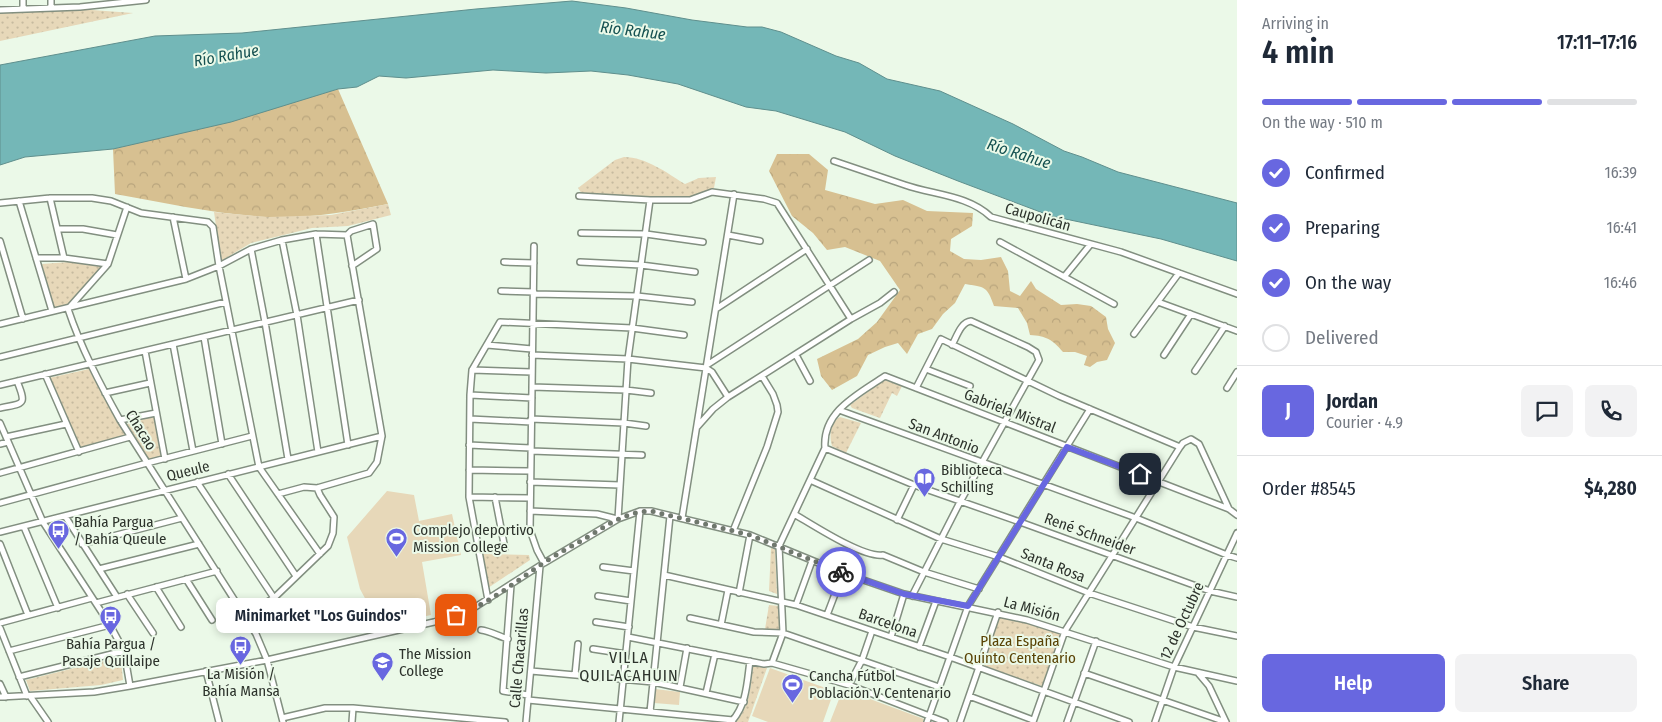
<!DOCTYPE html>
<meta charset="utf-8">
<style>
body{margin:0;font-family:"Fira Sans Condensed",sans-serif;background:#f2f2f3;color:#1f2937;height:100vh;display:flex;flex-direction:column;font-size:19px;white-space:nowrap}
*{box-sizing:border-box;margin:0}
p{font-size:16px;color:#747a83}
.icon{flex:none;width:28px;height:28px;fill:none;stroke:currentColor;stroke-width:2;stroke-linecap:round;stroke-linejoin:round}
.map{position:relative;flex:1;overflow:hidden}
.panel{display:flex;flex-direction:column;background:#fff;width:425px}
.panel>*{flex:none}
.pin{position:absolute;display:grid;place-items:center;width:42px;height:42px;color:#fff;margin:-21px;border-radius:10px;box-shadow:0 2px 8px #0006}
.courier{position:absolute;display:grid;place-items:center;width:50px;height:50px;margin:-25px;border:4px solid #6867e0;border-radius:50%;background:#fff;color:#222;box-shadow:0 1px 6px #0007}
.bubble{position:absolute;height:35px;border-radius:8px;background:#fff;box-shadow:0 2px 8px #0003;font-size:16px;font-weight:600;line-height:35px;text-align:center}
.head em{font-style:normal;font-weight:600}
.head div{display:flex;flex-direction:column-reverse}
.head{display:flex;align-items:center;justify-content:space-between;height:85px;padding:0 25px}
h1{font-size:32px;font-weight:600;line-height:38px}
.bar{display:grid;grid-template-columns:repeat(4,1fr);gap:8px 5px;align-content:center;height:60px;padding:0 25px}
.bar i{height:6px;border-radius:4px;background:#e0e1e3}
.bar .selected{background:#6867e0}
.bar p{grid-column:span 4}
.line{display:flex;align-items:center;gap:12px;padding:0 25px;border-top:1px solid #e0e1e3}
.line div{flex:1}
.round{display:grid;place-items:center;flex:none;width:52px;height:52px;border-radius:8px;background:#f2f2f3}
ol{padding:0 25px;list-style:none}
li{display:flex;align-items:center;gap:15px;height:55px}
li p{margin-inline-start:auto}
li .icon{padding:5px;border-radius:50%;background:#6867e0;color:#fff;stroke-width:4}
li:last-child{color:#747a83}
li i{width:28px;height:28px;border:2px solid #e0e1e3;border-radius:50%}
.primary-button{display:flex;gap:10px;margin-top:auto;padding:10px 25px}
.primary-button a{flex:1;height:58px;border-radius:8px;background:#6867e0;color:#fff;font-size:20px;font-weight:600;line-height:58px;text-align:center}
.primary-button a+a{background:#f2f2f3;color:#1f2937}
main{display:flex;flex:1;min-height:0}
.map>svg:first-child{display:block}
</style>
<main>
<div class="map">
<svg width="1237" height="722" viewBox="0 0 1237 722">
<defs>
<pattern id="forest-crowns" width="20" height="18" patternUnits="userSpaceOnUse" patternTransform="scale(1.25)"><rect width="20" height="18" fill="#d7c091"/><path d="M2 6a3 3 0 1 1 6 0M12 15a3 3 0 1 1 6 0" fill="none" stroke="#b9a57d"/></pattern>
<pattern id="park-dots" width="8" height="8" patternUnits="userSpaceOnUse" patternTransform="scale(1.25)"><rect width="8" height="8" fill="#e7d8b9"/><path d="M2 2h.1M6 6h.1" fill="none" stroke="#c6ba9f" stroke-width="1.8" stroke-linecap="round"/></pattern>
</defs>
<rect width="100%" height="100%" fill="#ebf9e8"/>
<!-- grass -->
<path fill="#e7d8b9" d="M387,491L414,495L419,521L452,514L461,555L422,562L431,615L380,626L360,589L347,537Z
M770,668L834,691L823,722H768L752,716Z
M655,689L680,692L679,705L654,703Z
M843,689L924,719L923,722H830Z"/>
<!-- forest -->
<path fill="url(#forest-crowns)" d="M338,89L388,204C348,212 307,219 266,217C215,214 166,203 115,194L113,149Z
M777,154H809L828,170L825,190L875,204L903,200L927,211L973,213L972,226L951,239L950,251L964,259L981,260L1001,257L1008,271L1010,291L1020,296L1031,281L1036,289L1061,305L1077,304L1091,306L1106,317L1108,329L1115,343L1107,360L1097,362L1090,367L1084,365L1087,356L1075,352H1063C1052,339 1046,336 1030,335L1027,323L1018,308L994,306C987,286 985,287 965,284L955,303L943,314L932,329L918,334L907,354L898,343L885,347L868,355L857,376L832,390L821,376L817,359L858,339L877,322L900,290L880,261L845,247L827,250L813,233L792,216L769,171Z"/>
<!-- park -->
<path fill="url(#park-dots)" d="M78,9L133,13L0,41V12Z
M624,157C646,157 667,173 685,184L699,178L716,177L714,188L693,197L644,198L582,194L578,188L615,160Z
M388,204L391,215L348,226L312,228L251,243L221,261L214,212L268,217L331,215Z
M69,262L104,266L66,306L53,308L42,264Z
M89,369L126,435L80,449L49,378Z
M884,380L902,386L897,396L892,393L880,418L852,408L850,405Z
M154,416L161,456L149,459L127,424Z
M840,417L861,423L846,453L832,446C829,436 830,422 840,417Z
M771,548L775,549L777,594L769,591Z
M482,554L529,555L530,560L488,588Z
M769,605L779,606L780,629H765Z
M999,615L1061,633L1042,686L981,666Z
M115,658L121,660L123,680L101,685L30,691L26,680Z
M753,666L767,668L748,722H736C751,704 750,688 753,666Z"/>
<!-- water -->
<path fill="#74b7b7" stroke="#5f8f8d" d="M572,1L626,8L692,20L747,27H762L781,32L836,56L859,63L887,79L940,91L1013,124L1064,151L1082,157L1118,172L1237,203V261L1161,239L1051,216L958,181L895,156L845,132L776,111L746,107L678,84L628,75L591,71L546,73L493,70L406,78L379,76L357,87L338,89L231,122L113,149L25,157L0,165V65L155,36L242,33L476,9Z"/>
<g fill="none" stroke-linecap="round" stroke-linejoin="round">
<defs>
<path id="minor" d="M23,0V9
M51,0V8
M0,10L80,7L146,0
M834,161C858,169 881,177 905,185C934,195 968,195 991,217L1121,252L1237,294
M579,196L650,200H690L712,192L764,199L777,203L851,319
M50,198L64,258
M19,201L52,311
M0,203L50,198H92L111,201L141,213L208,222L213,227L219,266L259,467L320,554
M127,207L108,264L68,309C81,348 100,384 120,420L256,634L267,660L283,722
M173,217L186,279
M58,229H83L117,235
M581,233L646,234L703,242
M316,234L348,445
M347,235L351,231L373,224L377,249L352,266
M728,235L760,241
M282,240L297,315L318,452
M0,241L23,319
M1000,242L1114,304
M534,246L530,530L537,550L544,563
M251,249L265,322L288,459
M36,258H64L108,264
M504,262L534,263
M580,262L641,265L695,272
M1064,277L1090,245
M501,291L534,292
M533,294L637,296L692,302
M1158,302L1237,331
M716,309L807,249
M0,324L186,279L219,266L251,249L282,240L316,234L347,235
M1134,334L1179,273
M204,337L222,444
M173,344L193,451
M487,345L532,349
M145,351L165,459
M532,355L628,359L706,368L712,372L728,397
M796,355L810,381
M1164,355L1191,314
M0,357L226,302
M707,365L869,260
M926,369L970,386
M472,370L532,372
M1195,371L1225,326
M45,374L79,452
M0,385L359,300
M532,387L626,390L651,393
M916,388L941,339L1059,396L1180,447L1183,443L1191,439L1199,444L1229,509
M1227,388L1237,372
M105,393L150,383
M470,395L532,398
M0,408C24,403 27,406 17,381
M839,410L1136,518L1227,555L1237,558
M470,419L531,422
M531,419L624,423L646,426
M120,420L156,413
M0,423L43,522L110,625L124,651L130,686
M697,427L713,409L728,397L851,319L880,303L894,292
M6,437L66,424
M0,444L8,442
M469,445L531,448
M825,448L914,485L1020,522L1210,591L1237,597
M531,451L642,455
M469,470L530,471
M0,473L130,437
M228,474L296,576
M810,480L941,539L999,557L1089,593L1193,627L1237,636
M197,482L274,598
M530,482L620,485
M278,494L304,487L317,488L369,473L377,462L382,436L347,235
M469,497L530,498
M495,497L505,549
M0,503L147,463L252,436
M530,511L597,514L617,519
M794,514C813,525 863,558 883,555L924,572L979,589
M65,516L117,597
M682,518L734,194
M618,519L628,359L650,200
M897,520L914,485
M24,527L58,608
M733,531L767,447L778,412L777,405L773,394L762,376
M0,532L382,436
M0,544L28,615
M82,544L182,518
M603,567L634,571
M99,569L199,544
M664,575L796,605L950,657L1129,722
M186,579L212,620
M511,585L503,691L528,695
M156,587L181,627
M739,593L750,535
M127,594L153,633
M598,596L631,601
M912,596L960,502L1039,360L1036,352L1028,347L971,321C961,322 957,336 952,345
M488,600L469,497L470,395L472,370L500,322L632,328L684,335
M96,603L217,571
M796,605L812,561
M241,609L264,604L274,598L328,546L333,533L334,517L320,495L317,488
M827,615L843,573
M690,618L754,632L783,633L939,687
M596,622L629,627
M0,623L92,598
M721,625L728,590
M0,628L27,696
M481,630C490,631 498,636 508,639
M628,637L764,664L772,663L783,633L779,546L825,448C822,411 859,394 885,376L1229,509L1237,515
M891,637L904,594
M919,647L936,601
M593,649L626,654
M9,651L110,625
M772,663L849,685L945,722
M206,671L219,722
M531,671L653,682L744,702
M1084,673L1226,722
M1198,673L1209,686L1226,722
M575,675L578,644
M19,677L124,651
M0,684L6,697
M849,685L862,660L872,631
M680,687L687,648
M706,693L715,654
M30,696L48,722
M969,696L1033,720
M0,697L94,692L130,686L267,660L434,622L469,611L544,563L618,519L640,511H651L750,535L843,573L904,594L1027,620L1174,667L1237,681
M528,700L733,720
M650,712L670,516
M282,718L325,708H353L505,722
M732,721C747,704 747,682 750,661
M352,722L353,708
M526,722L540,566
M619,722L640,511
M927,722L968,606L1090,409
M960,722L998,612
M1033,722L1065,631L1180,447
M1067,722L1096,641
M1155,722L1174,667L1237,533"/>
</defs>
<!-- minor casing -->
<use href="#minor" stroke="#828f80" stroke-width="8"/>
<!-- minor -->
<use href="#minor" stroke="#fff" stroke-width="5"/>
</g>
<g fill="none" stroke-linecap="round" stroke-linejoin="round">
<!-- done -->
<path stroke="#70786e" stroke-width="5" stroke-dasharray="0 9" d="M456,615C488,605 516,581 545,562C560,552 576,544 591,535C610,523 629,511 651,511L750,535L841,572"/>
<!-- route -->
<path stroke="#6867e0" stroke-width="6" d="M841,572L904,594L968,606L1067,447L1140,474"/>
</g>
<!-- icons -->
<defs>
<symbol id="library-pin" viewBox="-11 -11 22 30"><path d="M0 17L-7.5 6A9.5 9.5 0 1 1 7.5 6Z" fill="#6867e0" stroke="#ebf9e8"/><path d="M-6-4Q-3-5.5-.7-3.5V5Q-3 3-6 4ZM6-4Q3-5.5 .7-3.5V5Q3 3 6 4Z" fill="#fff"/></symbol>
<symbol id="bus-pin" viewBox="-11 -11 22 30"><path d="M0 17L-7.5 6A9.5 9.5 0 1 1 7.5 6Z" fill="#6867e0" stroke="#ebf9e8"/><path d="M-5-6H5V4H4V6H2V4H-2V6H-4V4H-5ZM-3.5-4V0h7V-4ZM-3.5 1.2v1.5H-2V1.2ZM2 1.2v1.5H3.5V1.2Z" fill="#fff"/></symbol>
<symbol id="stadium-pin" viewBox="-11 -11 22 30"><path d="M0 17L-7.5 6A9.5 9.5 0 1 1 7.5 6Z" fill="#6867e0" stroke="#ebf9e8"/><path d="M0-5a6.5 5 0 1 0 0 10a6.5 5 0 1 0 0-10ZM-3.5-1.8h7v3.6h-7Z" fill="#fff"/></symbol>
<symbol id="school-pin" viewBox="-11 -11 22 30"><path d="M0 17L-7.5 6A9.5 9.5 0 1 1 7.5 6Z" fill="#6867e0" stroke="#ebf9e8"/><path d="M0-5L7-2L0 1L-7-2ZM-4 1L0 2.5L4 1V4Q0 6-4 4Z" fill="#fff"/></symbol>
</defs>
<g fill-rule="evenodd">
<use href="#library-pin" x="912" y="466" width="25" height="34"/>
<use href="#bus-pin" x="46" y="518" width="25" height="34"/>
<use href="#stadium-pin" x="384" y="526" width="25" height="34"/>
<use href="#bus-pin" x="98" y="604" width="25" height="34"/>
<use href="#bus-pin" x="228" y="634" width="25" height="34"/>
<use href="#school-pin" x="370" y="650" width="25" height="34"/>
<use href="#stadium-pin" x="780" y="672" width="25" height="34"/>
</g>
<g text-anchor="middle" stroke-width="4" stroke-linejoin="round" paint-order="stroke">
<!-- street labels -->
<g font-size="15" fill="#2d332c" stroke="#ebf9e8">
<text transform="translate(1038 217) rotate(16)" y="5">Caupolicán</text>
<text transform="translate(1010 411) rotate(21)" y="5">Gabriela Mistral</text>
<text transform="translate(141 430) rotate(58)" y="5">Chacao</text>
<text transform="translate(944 436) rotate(21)" y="5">San Antonio</text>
<text transform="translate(188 471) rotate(-14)" y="5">Queule</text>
<text transform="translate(1090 534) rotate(20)" y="5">René Schneider</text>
<text transform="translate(1053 565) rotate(22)" y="5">Santa Rosa</text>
<text transform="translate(1032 609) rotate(15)" y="5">La Misión</text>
<text transform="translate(1182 621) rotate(-65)" y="5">12 de Octubre</text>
<text transform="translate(888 623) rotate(19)" y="5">Barcelona</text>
<text transform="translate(519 658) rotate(-85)" y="5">Calle Chacarillas</text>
</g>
<!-- poi labels -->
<g font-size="15" fill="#2d332c" stroke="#ebf9e8" text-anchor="start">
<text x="941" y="475">Biblioteca<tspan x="941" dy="17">Schilling</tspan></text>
<text x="74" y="527">Bahía Pargua<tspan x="74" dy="17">/ Bahía Queule</tspan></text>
<text x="413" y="535">Complejo deportivo<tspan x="413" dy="17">Mission College</tspan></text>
<text x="111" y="649" text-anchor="middle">Bahía Pargua /<tspan x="111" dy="17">Pasaje Quillaipe</tspan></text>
<text x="399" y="659">The Mission<tspan x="399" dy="17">College</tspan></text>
<text x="241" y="679" text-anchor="middle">La Misión /<tspan x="241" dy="17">Bahía Mansa</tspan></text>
<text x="809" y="681">Cancha Fútbol<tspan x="809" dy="17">Población V Centenario</tspan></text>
</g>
<!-- park labels -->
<g font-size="15" fill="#594204" stroke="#ebf9e8">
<text x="1020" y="646">Plaza España<tspan x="1020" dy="17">Quinto Centenario</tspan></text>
</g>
<!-- water labels -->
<g font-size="16" font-style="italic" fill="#155151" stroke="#ebf9e8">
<text transform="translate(633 30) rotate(7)" y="6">Río Rahue</text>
<text transform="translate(226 55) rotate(-10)" y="6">Río Rahue</text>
<text transform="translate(1019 153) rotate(18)" y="6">Río Rahue</text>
</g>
<!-- neighbourhood labels -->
<g font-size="16" letter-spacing="1" fill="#2d332c" stroke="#ebf9e8">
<text x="629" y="663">VILLA<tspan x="629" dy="18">QUILACAHUIN</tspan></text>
</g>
</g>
</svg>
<div class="pin" style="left:456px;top:615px;background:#ea580c"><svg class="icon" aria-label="bag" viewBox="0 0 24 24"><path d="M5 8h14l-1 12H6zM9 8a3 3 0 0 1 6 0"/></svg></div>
<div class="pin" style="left:1140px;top:474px;background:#1f2937"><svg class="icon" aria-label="home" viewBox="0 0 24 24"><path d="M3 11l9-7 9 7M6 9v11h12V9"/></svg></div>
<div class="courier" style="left:841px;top:572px"><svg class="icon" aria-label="bike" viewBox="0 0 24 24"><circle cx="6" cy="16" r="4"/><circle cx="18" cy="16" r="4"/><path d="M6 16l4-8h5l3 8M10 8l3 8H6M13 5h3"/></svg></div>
<div class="bubble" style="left:216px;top:598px;width:210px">Minimarket &quot;Los Guindos&quot;</div>
</div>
<section class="panel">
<div class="head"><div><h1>4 min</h1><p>Arriving in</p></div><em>17:11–17:16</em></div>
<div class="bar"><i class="selected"></i><i class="selected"></i><i class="selected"></i><i></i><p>On the way · 510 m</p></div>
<ol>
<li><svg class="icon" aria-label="check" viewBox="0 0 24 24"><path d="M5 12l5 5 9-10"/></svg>Confirmed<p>16:39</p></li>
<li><svg class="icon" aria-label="check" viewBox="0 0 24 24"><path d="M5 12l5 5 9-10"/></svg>Preparing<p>16:41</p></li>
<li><svg class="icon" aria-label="check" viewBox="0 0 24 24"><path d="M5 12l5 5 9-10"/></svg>On the way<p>16:46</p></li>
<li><i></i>Delivered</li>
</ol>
<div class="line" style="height:90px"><b class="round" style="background:#6867e0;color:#fff">J</b><div><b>Jordan</b><p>Courier · 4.9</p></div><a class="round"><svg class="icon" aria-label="chat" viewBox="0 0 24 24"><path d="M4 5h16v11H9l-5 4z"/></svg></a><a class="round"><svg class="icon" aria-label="phone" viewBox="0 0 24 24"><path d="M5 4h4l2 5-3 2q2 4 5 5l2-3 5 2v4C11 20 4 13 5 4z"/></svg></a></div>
<div class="line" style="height:65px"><div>Order #8545</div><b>$4,280</b></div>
<div class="primary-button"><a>Help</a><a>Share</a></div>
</section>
</main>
